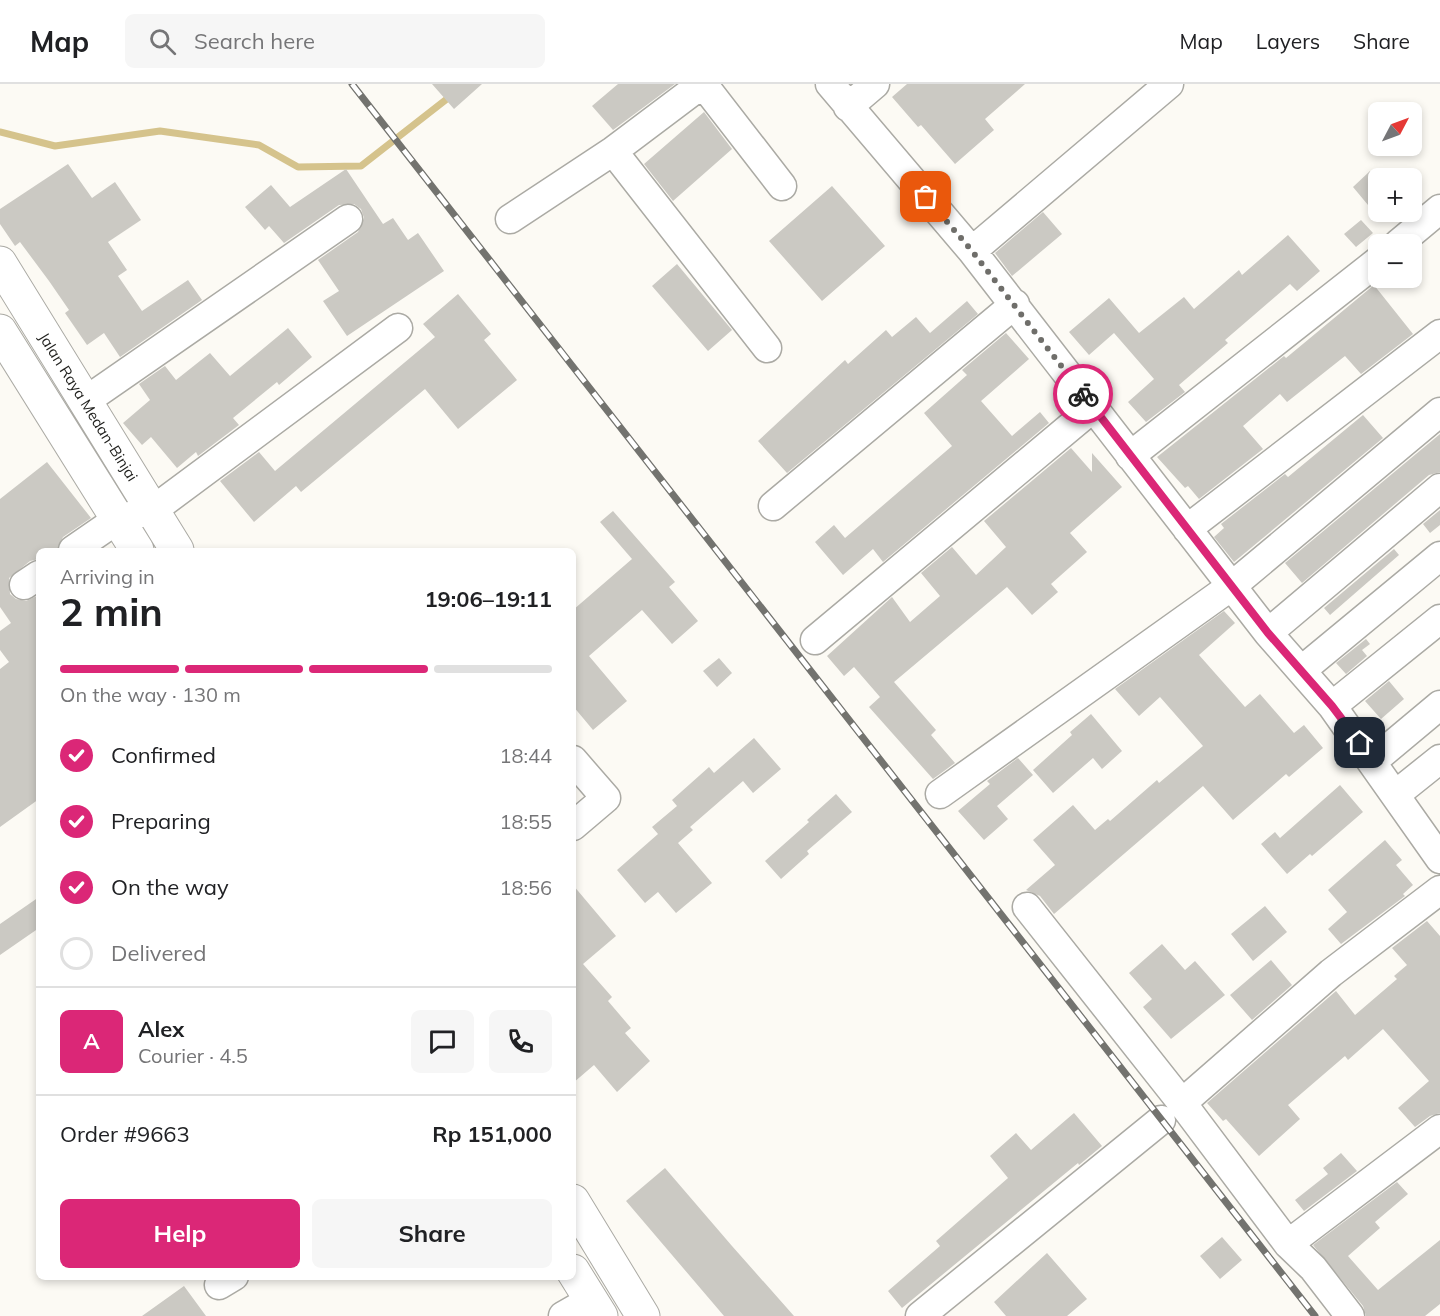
<!DOCTYPE html>
<meta charset="utf-8">
<style>
body{margin:0;font-family:Mulish,sans-serif;background:#f6f6f6;color:#202124;height:100vh;display:flex;flex-direction:column;font-size:22px;white-space:nowrap}
*{box-sizing:border-box;margin:0}
p{font-size:20px;color:#757577}
.icon{flex:none;width:33px;height:33px;fill:none;stroke:currentColor;stroke-width:2;stroke-linecap:round;stroke-linejoin:round}
.map{position:relative;flex:1;overflow:hidden}
.sheet{position:absolute;left:36px;top:464px;width:540px;height:732px;display:flex;flex-direction:column;background:#fff;border-radius:9px;box-shadow:0 3px 9px #0003}
.sheet>*{flex:none}
.needle{width:39px;rotate:49deg}
.tools{position:absolute;left:1368px;top:18px;display:grid;gap:12px}
.tools a{display:grid;place-items:center;width:54px;height:54px;border-radius:9px;background:#fff;box-shadow:0 3px 9px #0003;font-size:30px}
.pin{position:absolute;display:grid;place-items:center;width:51px;height:51px;color:#fff;margin:-26px;border-radius:12px;box-shadow:0 3px 9px #0006}
.courier{position:absolute;display:grid;place-items:center;width:60px;height:60px;margin:-30px;border:4px solid #db2777;border-radius:50%;background:#fff;color:#222;box-shadow:0 2px 8px #0007}
.head em{font-style:normal;font-weight:700}
.head div{display:flex;flex-direction:column-reverse}
.head{display:flex;align-items:center;justify-content:space-between;height:102px;padding:0 24px}
h1{font-size:39px;font-weight:700;line-height:45px}
.bar{display:grid;grid-template-columns:repeat(4,1fr);gap:9px 6px;align-content:center;height:72px;padding:0 24px}
.bar i{height:8px;border-radius:4px;background:#e0e0e0}
.bar .active{background:#db2777}
.bar p{grid-column:span 4}
.line{display:flex;align-items:center;gap:15px;padding:0 24px;border-top:2px solid #e0e0e0}
.line div{flex:1}
.round{display:grid;place-items:center;flex:none;width:63px;height:63px;border-radius:9px;background:#f6f6f6}
ol{padding:0 24px;list-style:none}
li{display:flex;align-items:center;gap:18px;height:66px}
li p{margin-inline-start:auto}
li .icon{padding:6px;border-radius:50%;background:#db2777;color:#fff;stroke-width:4}
li:last-child{color:#757577}
li i{width:33px;height:33px;border:3px solid #e0e0e0;border-radius:50%}
.cta{display:flex;gap:12px;margin-top:auto;padding:12px 24px}
.cta a{flex:1;height:69px;border-radius:9px;background:#db2777;color:#fff;font-size:24px;font-weight:700;line-height:69px;text-align:center}
.cta a+a{background:#f6f6f6;color:#202124}
header{display:flex;align-items:center;gap:36px;box-sizing:border-box;height:84px;padding:0 30px;background:#fff;border-bottom:2px solid #e0e0e0}
header strong{font-size:28px}
nav{display:flex;gap:33px;margin-inline-start:auto;font-size:21px}
.search{width:420px;height:54px;background:#f6f6f6;display:flex;align-items:center;gap:15px;box-sizing:border-box;padding:0 21px;border-radius:9px;color:#757577;font-size:22px}
.map>svg:first-child{display:block}
</style>
<header>
<strong>Map</strong>
<div class="search"><svg class="icon" aria-label="search" viewBox="0 0 24 24"><circle cx="10" cy="10" r="6"/><path d="M15 15l6 6"/></svg>Search here</div>
<nav><a>Map</a><a>Layers</a><a>Share</a></nav>
</header>
<div class="map">
<svg width="1440" height="1232" viewBox="0 0 1440 1232">
<rect width="100%" height="100%" fill="#fcfaf4"/>
<g fill="none" stroke-linecap="round" stroke-linejoin="round">
<!-- stream -->
<path stroke="#d5c38c" stroke-width="7" d="M0,48L55,62L160,47L259,61L298,83L361,82L466,0"/>
</g>
<!-- building -->
<path fill="#cbc9c3" d="M432,0H482L454,25Z
M618,0H675L613,46L592,22Z
M907,0H1025L985,35L994,46L955,80L921,41L918,43L892,13Z
M704,28L732,65L673,117L644,80Z
M68,80L92,114L115,98L141,136L108,158L127,186L118,192L142,227L188,196L202,216L120,273L104,249L87,261L65,229L69,226L49,197L20,158L15,162L0,140V125Z
M346,85L383,140L393,134L408,156L418,149L444,187L347,252L323,217L339,207L318,176L358,148L364,134L361,125L354,120L339,121L284,159L269,142L265,146L245,123L271,101L290,123Z
M1370,87L1378,97V133L1353,103Z
M832,102L885,162L822,217L769,157Z
M1043,128L1062,150L1012,192L995,169Z
M1361,136L1373,149L1356,163L1344,150Z
M1288,151L1320,187L1297,207L1290,200L1225,256L1228,259L1179,301L1185,308L1146,338L1128,318L1154,295L1114,249L1089,271L1069,248L1109,214L1139,249L1184,213L1194,225L1239,186L1242,191Z
M677,180L732,246L708,267L652,202Z
M1374,201L1413,250L1361,290L1345,272L1287,318L1280,310L1243,342L1263,365L1199,415L1188,402L1185,404L1157,373L1284,272L1286,274Z
M458,210L491,250L484,256L517,296L458,345L425,305L301,408L296,402L254,438L220,397L259,368L275,387L435,253L423,240Z
M967,217L978,230L787,389L758,357L845,276L848,280L886,246L892,253L916,233L930,249Z
M288,244L312,273L279,301L277,298L233,334L239,341L198,372L196,368L177,384L151,353L142,361L123,339L150,316L139,300L165,282L176,296L210,269L230,292Z
M1006,249L1029,275L981,317L1012,352L1040,328L1049,339L883,478L873,465L843,491L815,458L834,441L845,454L952,362L924,329L967,291L962,286Z
M1363,331L1383,354L1234,478L1214,453L1224,444L1221,440L1285,390L1288,393Z
M1440,350V388L1429,391L1302,499L1285,479Z
M1071,364L1092,388V369L1122,403L1070,449L1087,468L1051,500L1058,508L1032,531L1007,503L894,598L936,646L931,651L955,679L933,695L869,623L880,613L854,583L844,592L827,572L892,513L910,538L940,512L921,489L952,463L976,491L1006,463L984,437Z
M47,378L91,434L63,453L57,466H39V475L30,477L9,494L10,510L16,515L26,517L39,511V715L0,743V585L9,578L0,566V547L11,539L0,523V415Z
M1440,426V441L1430,449L1423,440Z
M613,427L675,498L669,503L698,537L672,560L642,526L589,572L627,617L593,646L573,622V526L632,475L600,438Z
M1394,465L1399,471L1330,531L1324,524Z
M1224,527L1235,539L1199,571L1245,623L1260,610L1294,649L1304,641L1323,664L1289,693L1286,690L1233,736L1203,702L1054,830L1040,812L1026,806L1055,781L1033,756L1073,721L1095,746L1108,735L1110,737L1157,696L1159,699L1203,662L1160,613L1139,632L1115,605Z
M1366,555L1370,560L1362,566L1367,572L1346,590L1336,579Z
M719,574L732,589L717,603L703,587Z
M1389,597L1404,615L1381,635L1365,617Z
M1091,630L1122,667L1102,685L1093,674L1053,709L1033,686L1072,651L1070,648Z
M754,654L781,685L753,709L743,697L690,743L693,746L678,759L712,799L676,829L658,808L645,819L617,786L658,750L652,743L677,722L672,716L709,683L714,689Z
M1018,674L1033,691L997,722L1008,735L984,756L958,727L990,700L987,697Z
M1340,701L1363,728L1312,772L1310,770L1287,790L1261,760L1275,748L1280,754Z
M836,710L852,728L807,767L809,770L781,795L765,777L809,738L807,736Z
M1385,756L1402,776L1396,781L1413,801L1403,810L1405,812L1341,860L1328,845L1347,828L1328,806Z
M573,801L616,852L583,880L612,913L608,917L631,944L625,949L650,977L617,1008L594,981L573,999Z
M39,813V844L0,871V840Z
M1265,822L1287,848L1253,877L1231,850Z
M1427,837L1440,852V1029L1430,1032L1415,1043L1398,1024L1429,997L1383,945L1348,976L1345,972L1288,1021L1300,1035L1259,1072L1226,1035L1223,1037L1207,1019L1336,907L1355,931L1397,895L1394,892L1407,881L1392,864Z
M1162,860L1185,886L1195,877L1225,911L1171,955L1143,923L1152,915L1129,889Z
M1271,876L1292,901L1252,936L1230,911Z
M1074,1029L1102,1062L1079,1081L1078,1079L902,1224L888,1207L940,1162L936,1157L1008,1094L990,1072L1016,1049L1031,1066Z
M1341,1069L1357,1087L1304,1127L1295,1116L1328,1090L1323,1084Z
M665,1084L732,1162L794,1232H724L626,1117Z
M1397,1098L1408,1110L1375,1138L1380,1144L1348,1172L1378,1206L1440,1156V1220L1425,1232H1366L1363,1222L1313,1161Z
M1222,1153L1242,1176L1220,1195L1200,1172Z
M1047,1169L1087,1215L1067,1232H1006L994,1218Z
M184,1202L206,1232H142Z"/>
<g fill="none" stroke-linecap="round" stroke-linejoin="round">
<defs>
<path id="minor" d="M703,0L782,102
M830,0L972,167L1268,549L1332,622L1440,775
M848,23L875,0
M613,67L767,264
M510,135L613,67L702,0
M1398,160L1440,125
M972,167L1169,0
M84,318L348,135
M1130,372L1378,177
M773,422L1015,220
M1187,445L1440,250
M73,466L118,435L153,426L398,244
M24,501L39,491
M1268,549L1440,404
M815,556L1094,323
M1302,586L1440,472
M1332,622L1440,535
M573,676L606,714L573,742
M1373,677L1440,621
M940,710L1233,501L1440,328
M1395,711L1440,675
M1027,823L1182,1019L1288,1160L1313,1184L1350,1232
M1182,1019L1331,889L1440,806
M1288,1160L1440,1045
M219,1201L234,1192
M563,1232L591,1216
M920,1232L1161,1036"/>
<path id="major" d="M0,179L177,466
M0,247L137,466
M573,1117L643,1232
M573,1187L601,1232"/>
</defs>
<!-- minor casing -->
<use href="#minor" stroke="#abaaa4" stroke-width="31"/>
<!-- major casing -->
<use href="#major" stroke="#abaaa4" stroke-width="35"/>
<!-- minor -->
<use href="#minor" stroke="#fff" stroke-width="28"/>
<!-- major -->
<use href="#major" stroke="#fff" stroke-width="33"/>
<defs>
<path id="rail" d="M352,0L1315,1232"/>
</defs>
<!-- rail casing -->
<use href="#rail" stroke="#73736f" stroke-width="7"/>
<!-- rail -->
<use href="#rail" stroke="#fff" stroke-width="4.5" stroke-dasharray="14" stroke-linecap="butt"/>
</g>
<g fill="none" stroke-linecap="round" stroke-linejoin="round">
<!-- done -->
<path stroke="#6f6e6a" stroke-width="6" stroke-dasharray="0 10.8" d="M926,113L972,167L1083,310"/>
<!-- route -->
<path stroke="#db2777" stroke-width="8" d="M1083,310L1268,549L1332,622L1360,659"/>
</g>
<g text-anchor="middle" stroke-width="6" stroke-linejoin="round" paint-order="stroke">
<!-- street labels -->
<g font-size="15" fill="#232320" stroke="#fff">
<text transform="translate(88 323) rotate(58)" y="5">Jalan Raya Medan-Binjai</text>
</g>
</g>
</svg>
<div class="tools">
<a><svg class="needle" viewBox="-14 -14 28 28"><path d="M0-13l5 13h-10z" fill="#e53935"/><path d="M0 13l5-13h-10z" fill="#757577"/></svg></a>
<a>+</a>
<a>−</a>
</div>
<div class="pin" style="left:926px;top:113px;background:#ea580c"><svg class="icon" aria-label="bag" viewBox="0 0 24 24"><path d="M5 8h14l-1 12H6zM9 8a3 3 0 0 1 6 0"/></svg></div>
<div class="pin" style="left:1360px;top:659px;background:#1f2937"><svg class="icon" aria-label="home" viewBox="0 0 24 24"><path d="M3 11l9-7 9 7M6 9v11h12V9"/></svg></div>
<div class="courier" style="left:1083px;top:310px"><svg class="icon" aria-label="bike" viewBox="0 0 24 24"><circle cx="6" cy="16" r="4"/><circle cx="18" cy="16" r="4"/><path d="M6 16l4-8h5l3 8M10 8l3 8H6M13 5h3"/></svg></div>
<section class="sheet">
<div class="head"><div><h1>2 min</h1><p>Arriving in</p></div><em>19:06–19:11</em></div>
<div class="bar"><i class="active"></i><i class="active"></i><i class="active"></i><i></i><p>On the way · 130 m</p></div>
<ol>
<li><svg class="icon" aria-label="check" viewBox="0 0 24 24"><path d="M5 12l5 5 9-10"/></svg>Confirmed<p>18:44</p></li>
<li><svg class="icon" aria-label="check" viewBox="0 0 24 24"><path d="M5 12l5 5 9-10"/></svg>Preparing<p>18:55</p></li>
<li><svg class="icon" aria-label="check" viewBox="0 0 24 24"><path d="M5 12l5 5 9-10"/></svg>On the way<p>18:56</p></li>
<li><i></i>Delivered</li>
</ol>
<div class="line" style="height:108px"><b class="round" style="background:#db2777;color:#fff">A</b><div><b>Alex</b><p>Courier · 4.5</p></div><a class="round"><svg class="icon" aria-label="chat" viewBox="0 0 24 24"><path d="M4 5h16v11H9l-5 4z"/></svg></a><a class="round"><svg class="icon" aria-label="phone" viewBox="0 0 24 24"><path d="M5 4h4l2 5-3 2q2 4 5 5l2-3 5 2v4C11 20 4 13 5 4z"/></svg></a></div>
<div class="line" style="height:78px"><div>Order #9663</div><b>Rp 151,000</b></div>
<div class="cta"><a>Help</a><a>Share</a></div>
</section>
</div>
